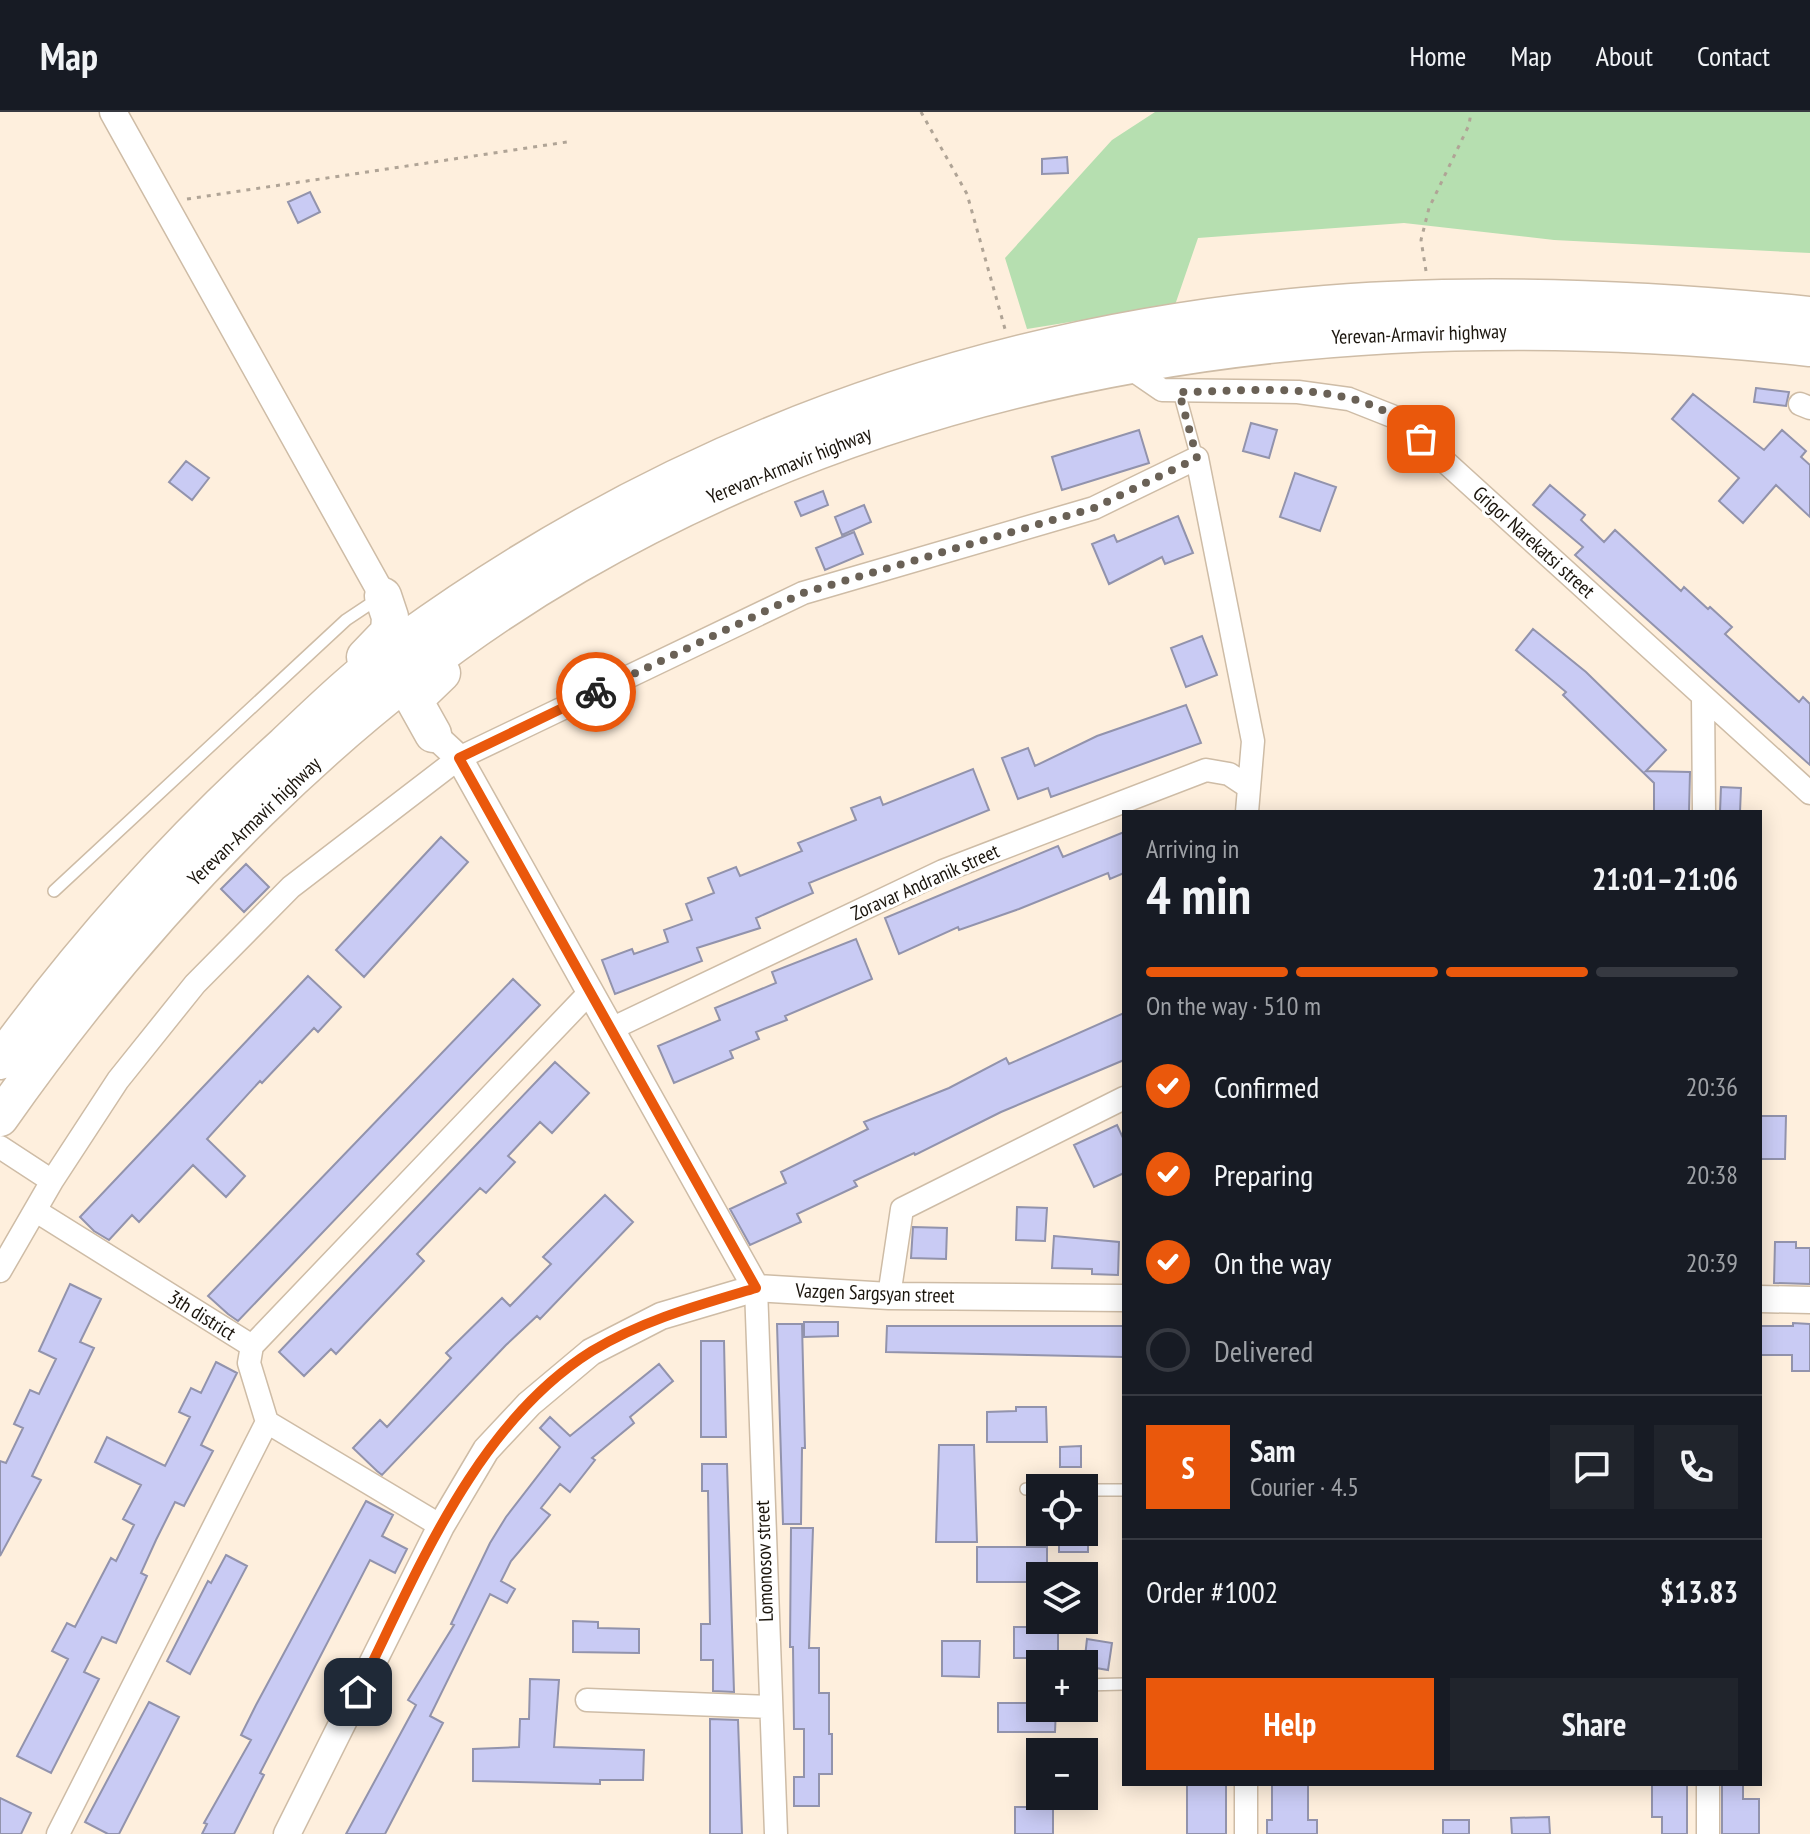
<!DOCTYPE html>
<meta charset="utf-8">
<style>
body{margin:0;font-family:"PT Sans Narrow",sans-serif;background:#20242c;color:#f1f3f6;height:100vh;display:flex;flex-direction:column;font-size:30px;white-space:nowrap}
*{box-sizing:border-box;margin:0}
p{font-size:26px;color:#9ea1a6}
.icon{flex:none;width:44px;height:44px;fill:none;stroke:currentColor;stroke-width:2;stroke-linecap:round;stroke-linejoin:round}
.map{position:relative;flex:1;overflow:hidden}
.sheet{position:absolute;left:1122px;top:698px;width:640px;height:976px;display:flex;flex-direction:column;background:#171b24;border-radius:0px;box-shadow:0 4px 20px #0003}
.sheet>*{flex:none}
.controls{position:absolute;left:1026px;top:1362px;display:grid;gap:16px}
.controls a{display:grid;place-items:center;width:72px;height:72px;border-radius:0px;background:#171b24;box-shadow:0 4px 20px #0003;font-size:40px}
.pin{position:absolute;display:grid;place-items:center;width:68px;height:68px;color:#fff;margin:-34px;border-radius:16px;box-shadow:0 4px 12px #0006}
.courier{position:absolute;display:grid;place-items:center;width:80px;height:80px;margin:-40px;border:6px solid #ea580c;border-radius:50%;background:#fff;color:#222;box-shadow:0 2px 10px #0007}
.headline em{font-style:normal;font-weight:600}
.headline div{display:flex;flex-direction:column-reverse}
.headline{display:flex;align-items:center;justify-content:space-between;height:136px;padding:0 24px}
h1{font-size:52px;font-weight:600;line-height:60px}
.bar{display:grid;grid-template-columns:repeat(4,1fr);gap:12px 8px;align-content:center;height:96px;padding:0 24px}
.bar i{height:10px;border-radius:6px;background:#363941}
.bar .current{background:#ea580c}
.bar p{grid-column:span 4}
.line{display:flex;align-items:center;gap:20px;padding:0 24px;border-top:2px solid #363941}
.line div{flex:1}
.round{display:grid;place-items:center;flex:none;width:84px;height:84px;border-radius:0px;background:#20242c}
ol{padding:0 24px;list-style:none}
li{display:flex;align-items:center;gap:24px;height:88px}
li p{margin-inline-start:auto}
li .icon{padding:8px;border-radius:50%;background:#ea580c;color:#fff;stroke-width:4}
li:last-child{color:#9ea1a6}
li i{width:44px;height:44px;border:4px solid #363941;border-radius:50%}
.primary-button{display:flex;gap:16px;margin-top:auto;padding:16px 24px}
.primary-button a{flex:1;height:92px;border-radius:0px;background:#ea580c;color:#fff;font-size:32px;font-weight:600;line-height:92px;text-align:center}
.primary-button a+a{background:#20242c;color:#f1f3f6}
header{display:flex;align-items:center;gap:48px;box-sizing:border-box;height:112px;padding:0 40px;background:#171b24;border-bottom:2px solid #363941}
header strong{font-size:38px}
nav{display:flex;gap:44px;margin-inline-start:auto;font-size:28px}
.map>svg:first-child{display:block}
</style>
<header>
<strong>Map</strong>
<nav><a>Home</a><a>Map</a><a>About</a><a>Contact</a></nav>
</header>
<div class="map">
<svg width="1810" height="1722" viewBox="0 0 1810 1722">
<rect width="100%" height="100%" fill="#feefdd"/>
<!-- green -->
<path fill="#b6dfb0" d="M1155,0H1810V141L1554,128L1404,111L1198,126L1175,193L1027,217L1005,146L1112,28Z"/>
<!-- building -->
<path fill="#c9cbf4" stroke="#9293ac" stroke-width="2" d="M1067,45L1068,61L1042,62V47Z
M310,80L320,100L298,111L288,90Z
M1756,276L1789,280L1786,294L1754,290Z
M1693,282L1764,338L1782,318L1806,339L1801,345L1810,353V405L1776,373L1743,411L1719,389L1739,366L1672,307Z
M1251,311L1277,318L1269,346L1243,339Z
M1139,318L1149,351L1062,378L1052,345Z
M186,349L209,366L192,388L169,370Z
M1295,361L1336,375L1320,419L1280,405Z
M1550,373L1585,403L1581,408L1604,430L1615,418L1681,479L1684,475L1708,497L1710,495L1732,515L1725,522L1799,590L1803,585L1810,592V653L1575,443L1583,435L1533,393Z
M823,379L828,393L801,404L795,390Z
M864,393L871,410L842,423L835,405Z
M1178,404L1193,441L1165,452L1162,445L1109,472L1092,432L1114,423L1117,430Z
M854,420L863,442L825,458L816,436Z
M1533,517L1586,560L1666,638L1646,659L1690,660L1689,700H1654V671L1563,583L1566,580L1516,538Z
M1202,524L1217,563L1186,575L1171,536Z
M1186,593L1201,631L1051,685L1048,676L1018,687L1002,646L1028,636L1035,654L1097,624Z
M973,657L989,698L809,771L813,781L756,806L760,816L697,836L702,849L615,882L602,848L632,837L634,842L668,830L664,818L692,808L686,792L714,781L708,766L736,755L740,764L802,739L798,731L856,708L851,696L880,685L883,693Z
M1721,675L1741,676L1740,700H1720Z
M1124,720V761L1110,767L1108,761L1019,797L959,818L958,815L899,842L885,806L1058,734L1063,745Z
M441,725L468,750L364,865L336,838Z
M246,752L269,775L244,800L221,777Z
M856,827L872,867L785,904L787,908L756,920L759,927L730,939L733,946L674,971L658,934L720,908L715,896L776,871L772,860Z
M308,864L341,895L318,920L314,916L262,971L260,969L207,1027L245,1064L226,1085L193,1053L139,1110L132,1103L109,1128L94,1119L80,1105Z
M513,867L540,893L238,1209L228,1202L208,1184Z
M1124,901V948L1001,1000L915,1043L914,1041L854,1069L857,1074L797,1102L801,1110L750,1133L730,1097L786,1071L781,1060L868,1017L864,1010L949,976L1006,946L1009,952Z
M555,950L589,981L552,1021L540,1010L508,1044L515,1050L486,1081L480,1076L417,1142L424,1149L336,1242L331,1237L304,1264L279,1240Z
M1760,1004H1786L1785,1047H1760Z
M1117,1013L1124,1028V1061L1094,1075L1074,1033Z
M605,1083L633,1110L540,1207L537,1204L506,1233L382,1363L377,1359L353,1336L380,1308L387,1315L451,1246L446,1241L502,1186L510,1194L551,1152L543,1145Z
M1017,1095L1047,1096L1045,1129L1016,1128Z
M913,1115L947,1116L946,1147L911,1146Z
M1054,1124L1119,1130L1118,1163L1092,1162V1157L1052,1156Z
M1775,1130H1796V1136H1810V1172L1774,1171Z
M70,1172L101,1187L80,1230L94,1236L32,1364L41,1368L0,1444V1349L6,1351L23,1316L14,1312L30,1278L39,1282L56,1247L39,1239Z
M804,1210H838V1224L804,1225Z
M1793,1211L1810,1212V1259H1792V1243H1760V1214H1793Z
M777,1212H802L805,1336H802L801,1412H783Z
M887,1214H1124V1245L886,1240Z
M701,1229H724L726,1325H701Z
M216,1250L237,1261L201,1333L213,1339L184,1394L175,1390L156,1428L141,1461L147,1464L116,1531L102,1525L84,1560L99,1567L51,1661L17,1644L68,1547L52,1539L67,1511L75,1515L111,1446L116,1449L134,1413L123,1407L141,1373L95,1350L107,1325L165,1354L190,1305L179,1300L191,1276L201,1281Z
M659,1252L673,1269L630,1305L634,1311L592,1346L595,1348L570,1380L560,1372L541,1396L550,1403L511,1449L501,1469L515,1477L507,1491L490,1482L430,1604L443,1611L385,1722H346L416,1593L408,1588L454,1513L451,1512L490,1431L506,1405L560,1335L540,1316L550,1305L570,1324Z
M1016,1295H1046L1047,1330H987V1300L1016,1299Z
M939,1333H974L977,1430H936Z
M1081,1334V1355H1060V1335Z
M702,1352H727L734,1580L713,1579V1548H701V1512H710L708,1379H702Z
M366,1389L393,1403L382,1424L407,1437L395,1461L370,1448L260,1661L264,1663L234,1722H202L207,1712L204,1711L251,1628L241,1623L256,1593Z
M791,1416H813L809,1536H819V1581H829V1622H832V1662H819V1694H794V1665H804V1617H794L793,1535H790Z
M1059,1420H1088V1440H1059Z
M977,1435H1047V1464H1040V1470H977Z
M226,1443L247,1454L190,1562L167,1549L208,1469L211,1471Z
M573,1509L598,1510V1516L639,1517V1541L573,1540Z
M1014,1515H1058V1546H1014Z
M1087,1527L1112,1531L1108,1558L1084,1554Z
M942,1529H980L979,1565L942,1564Z
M530,1567L559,1568L554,1635L644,1638L643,1668H600V1672L473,1669V1637L519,1635L520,1607H529Z
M149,1590L179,1605L119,1722H108L85,1710Z
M998,1591H1040V1596H1056L1055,1620H998Z
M710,1607L738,1608L742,1722H710Z
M1187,1672H1226V1722H1187Z
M1272,1672H1308V1708H1317V1722H1267V1708H1272Z
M1652,1672H1687V1722H1662V1705H1652Z
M1722,1672H1743V1687H1759V1722H1722Z
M0,1686L31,1701L21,1722H0Z
M1015,1695H1053V1722H1015Z
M1549,1705L1550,1722H1512L1511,1706Z
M1443,1708H1469V1722H1443Z"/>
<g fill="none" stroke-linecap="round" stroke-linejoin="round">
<defs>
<path id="service" d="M1179,280L1197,346
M54,779L346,508L379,486
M1026,1377H1040
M1084,1378H1124
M1084,1573L1124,1572"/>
<path id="minor" d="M1127,254L1162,278L1298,280L1349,287L1397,306L1810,681
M1800,292L1810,296
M1703,585L1704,700
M611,917L943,759L1206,658L1229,662L1247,674
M0,1035L52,1069
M36,1099L252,1234L249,1251L267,1310L441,1414
M0,1159L52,1069L118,968L195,872L291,775L459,646L803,481L1094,396L1197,346L1253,629L1247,700
M756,1176L776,1722
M889,1184L902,1097L1124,986
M252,1234L590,880
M587,1588L769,1595
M1246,1672V1722
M58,1722L267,1310
M1708,1722V1672"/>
<path id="tertiary" d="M113,0L383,484
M433,622L459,646L756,1176
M1760,1187L1810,1188
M287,1722L441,1414L486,1338L529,1292L591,1240L661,1204L756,1176L889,1184L1124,1186"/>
<path id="trunk" d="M365,545L389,520L390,505L383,484
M433,622L414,588L442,561
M0,949C84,833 178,729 284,633C321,598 359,561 401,531C671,335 970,225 1303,194C1470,178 1643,186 1810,203
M0,1006C150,792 349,585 577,453C955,235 1383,190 1810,236"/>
</defs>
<!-- service casing -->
<use href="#service" stroke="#cebca6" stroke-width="14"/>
<!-- minor casing -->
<use href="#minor" stroke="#cebca6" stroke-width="25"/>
<!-- tertiary casing -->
<use href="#tertiary" stroke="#cebca6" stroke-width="29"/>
<!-- trunk casing -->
<use href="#trunk" stroke="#cebca6" stroke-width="39"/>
<!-- path -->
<path stroke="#b0a496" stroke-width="3" stroke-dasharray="4 6" stroke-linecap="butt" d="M921,0L967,82L1005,217
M187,87L567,30
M1426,159L1421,128L1429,96L1469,13L1471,0"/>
<!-- service -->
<use href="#service" stroke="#fff" stroke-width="11"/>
<!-- minor -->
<use href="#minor" stroke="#fff" stroke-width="22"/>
<!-- tertiary -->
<use href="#tertiary" stroke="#fff" stroke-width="26"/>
<!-- trunk -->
<use href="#trunk" stroke="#fff" stroke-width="36"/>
</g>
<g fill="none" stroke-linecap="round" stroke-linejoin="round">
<!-- done -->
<path stroke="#6a6156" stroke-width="8" stroke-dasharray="0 14.4" d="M596,580L803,481L1094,396L1197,346L1179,280C1247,280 1338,267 1398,307C1406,312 1413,321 1421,327"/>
<!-- route -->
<path stroke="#ea580c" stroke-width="10" d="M358,1580C417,1461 475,1312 592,1239C643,1208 699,1193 756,1176L459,646L596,580"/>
</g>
<g text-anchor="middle" stroke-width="6" stroke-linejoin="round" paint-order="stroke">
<!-- street labels -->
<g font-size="20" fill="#1b150d" stroke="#fff">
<text transform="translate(1419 222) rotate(-2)" y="7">Yerevan-Armavir highway</text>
<text transform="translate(789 353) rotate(-22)" y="7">Yerevan-Armavir highway</text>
<text transform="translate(1534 430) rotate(42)" y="7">Grigor Narekatsi street</text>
<text transform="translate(254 709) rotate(-44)" y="7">Yerevan-Armavir highway</text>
<text transform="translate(925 770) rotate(-24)" y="7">Zoravar Andranik street</text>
<text transform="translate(875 1181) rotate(2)" y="7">Vazgen Sargsyan street</text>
<text transform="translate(202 1203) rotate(32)" y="7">3th district</text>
<text transform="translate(764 1449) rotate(-92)" y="7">Lomonosov street</text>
</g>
</g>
</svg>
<div class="controls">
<a><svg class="icon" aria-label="locate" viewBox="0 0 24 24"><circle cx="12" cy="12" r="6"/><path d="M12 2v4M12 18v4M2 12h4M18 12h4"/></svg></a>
<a><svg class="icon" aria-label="layers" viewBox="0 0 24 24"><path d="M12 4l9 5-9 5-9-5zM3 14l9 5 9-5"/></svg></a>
<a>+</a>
<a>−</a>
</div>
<div class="pin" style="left:1421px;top:327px;background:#ea580c"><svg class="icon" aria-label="bag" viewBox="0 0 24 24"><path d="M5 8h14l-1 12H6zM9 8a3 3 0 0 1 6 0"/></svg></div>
<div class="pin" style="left:358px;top:1580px;background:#1f2937"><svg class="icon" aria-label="home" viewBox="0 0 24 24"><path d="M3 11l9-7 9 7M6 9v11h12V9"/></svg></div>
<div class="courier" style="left:596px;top:580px"><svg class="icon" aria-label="bike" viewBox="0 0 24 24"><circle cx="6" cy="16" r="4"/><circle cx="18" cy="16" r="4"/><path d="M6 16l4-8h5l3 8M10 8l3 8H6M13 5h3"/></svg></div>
<section class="sheet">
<div class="headline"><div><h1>4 min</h1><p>Arriving in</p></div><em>21:01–21:06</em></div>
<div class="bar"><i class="current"></i><i class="current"></i><i class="current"></i><i></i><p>On the way · 510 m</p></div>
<ol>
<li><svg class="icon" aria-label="check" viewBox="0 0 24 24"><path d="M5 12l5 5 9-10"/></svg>Confirmed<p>20:36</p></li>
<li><svg class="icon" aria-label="check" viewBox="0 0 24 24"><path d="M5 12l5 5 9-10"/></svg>Preparing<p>20:38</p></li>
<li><svg class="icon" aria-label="check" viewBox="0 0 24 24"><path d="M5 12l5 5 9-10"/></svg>On the way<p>20:39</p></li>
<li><i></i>Delivered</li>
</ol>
<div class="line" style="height:144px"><b class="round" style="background:#ea580c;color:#fff">S</b><div><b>Sam</b><p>Courier · 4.5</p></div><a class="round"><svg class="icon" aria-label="chat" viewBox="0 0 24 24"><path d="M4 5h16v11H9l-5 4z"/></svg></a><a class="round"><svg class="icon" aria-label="phone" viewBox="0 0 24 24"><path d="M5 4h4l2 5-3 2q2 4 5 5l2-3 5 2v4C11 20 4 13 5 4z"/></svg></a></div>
<div class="line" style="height:104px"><div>Order #1002</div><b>$13.83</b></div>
<div class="primary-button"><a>Help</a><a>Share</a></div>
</section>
</div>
